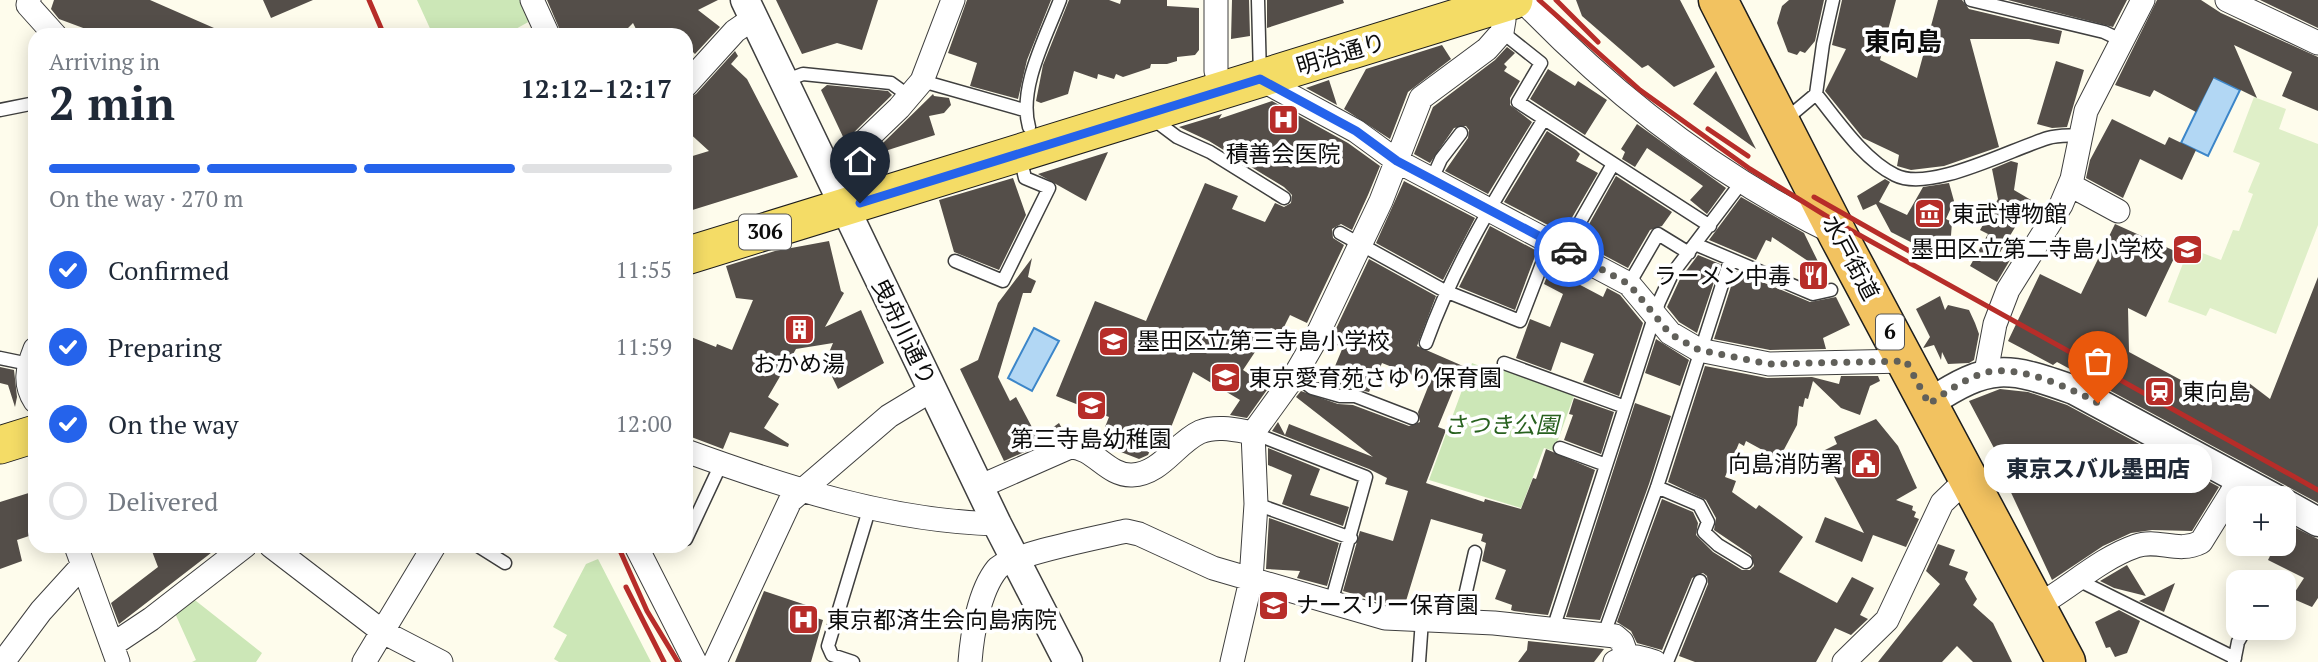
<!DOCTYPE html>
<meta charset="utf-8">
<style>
body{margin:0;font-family:"PT Serif","Noto Sans JP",serif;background:#f2f2f3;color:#1f2937;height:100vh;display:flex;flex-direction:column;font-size:26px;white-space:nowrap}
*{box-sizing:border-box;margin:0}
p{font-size:23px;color:#747a83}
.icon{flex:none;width:38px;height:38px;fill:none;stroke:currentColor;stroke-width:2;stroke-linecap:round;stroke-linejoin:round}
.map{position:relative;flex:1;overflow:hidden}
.sheet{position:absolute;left:28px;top:28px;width:665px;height:525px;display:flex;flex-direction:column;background:#fff;border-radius:21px;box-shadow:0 4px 18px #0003}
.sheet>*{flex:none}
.controls{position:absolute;left:2226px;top:486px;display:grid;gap:14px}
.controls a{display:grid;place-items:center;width:70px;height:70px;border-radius:14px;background:#fff;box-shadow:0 4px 18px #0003;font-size:35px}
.pin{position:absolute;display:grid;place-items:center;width:60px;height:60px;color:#fff;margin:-72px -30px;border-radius:50% 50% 50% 0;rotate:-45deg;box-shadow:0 0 7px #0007}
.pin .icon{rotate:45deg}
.courier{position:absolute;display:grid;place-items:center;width:70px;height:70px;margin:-35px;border:5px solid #2563eb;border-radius:50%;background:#fff;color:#222;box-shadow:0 2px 9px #0007}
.bubble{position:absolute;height:49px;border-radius:21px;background:#fff;box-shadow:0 4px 18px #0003;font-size:23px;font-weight:800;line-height:49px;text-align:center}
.summary em{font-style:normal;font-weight:800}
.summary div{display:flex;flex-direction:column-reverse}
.summary{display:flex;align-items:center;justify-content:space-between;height:119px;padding:0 21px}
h1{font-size:46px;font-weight:800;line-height:52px}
.bar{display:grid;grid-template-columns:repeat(4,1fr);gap:10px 7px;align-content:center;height:84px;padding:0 21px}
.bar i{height:9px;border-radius:5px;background:#e0e1e3}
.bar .on{background:#2563eb}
.bar p{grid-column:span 4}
ol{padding:0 21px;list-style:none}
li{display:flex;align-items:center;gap:21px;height:77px}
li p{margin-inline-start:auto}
li .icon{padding:7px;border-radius:50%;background:#2563eb;color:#fff;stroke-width:4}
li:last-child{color:#747a83}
li i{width:38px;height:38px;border:4px solid #e0e1e3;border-radius:50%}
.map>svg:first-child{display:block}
</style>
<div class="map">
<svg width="2318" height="662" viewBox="0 0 2318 662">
<rect width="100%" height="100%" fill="#fefcec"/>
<!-- green -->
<path fill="#cce7b7" d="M417,0H523L532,20L505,35H433Z
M1472,363L1500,374L1504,366L1575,393L1554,451L1544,448L1521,508L1429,480Z
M598,559L651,662H559L554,659L567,635L553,627L586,564Z
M191,597L262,653L256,662H192L196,660L174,611Z"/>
<!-- pitch -->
<path fill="#dfefc8" d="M2254,97L2286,109L2279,129L2318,144V225L2276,334L2210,308L2206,316L2168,302L2189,248L2221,260L2233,230L2239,231L2253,194L2248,192L2260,163L2233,152Z"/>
<!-- water -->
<path fill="#b2d7f4" stroke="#3c86c9" stroke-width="2" d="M2213,77L2240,90L2208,156L2181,143Z
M1034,328L1059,341L1032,391L1008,378Z"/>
<!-- building -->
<path fill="#544e49" d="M54,0H150L230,35H102L59,19L51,9Z
M263,0H313L271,18Z
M547,0H718L698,10L720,27L695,54L686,45V35H639L633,23L621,35H562Z
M776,0H878L862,50L837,43L802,54Z
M967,0H1051L1027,60L1018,99L970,86L977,63L948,53Z
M1069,0H1109L1120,4L1121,0H1167V6L1199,8V50L1195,55L1177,57V61L1167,64H1151L1150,68L1123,77L1116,74L1114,79L1098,74L1097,79L1074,71L1068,94L1041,103L1036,101L1043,65Z
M1232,0H1249L1250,36L1231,39Z
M1267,0H1343L1344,3L1267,28Z
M1576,0H1680L1715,67L1674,87L1648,65L1642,68L1582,16Z
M1789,0H1824L1815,41L1805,53L1800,51L1797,55L1788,52L1777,23L1782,6Z
M1842,0H1896L1880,60L1917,78L1938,0H1962L1969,9L2062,31L2059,44L2029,39H1970L1999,147L1944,166L1911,170L1897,166L1899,155L1863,138L1825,91L1846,49L1832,45Z
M2008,0H2127L2113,27Z
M2157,0H2201L2221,13L2318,57V111L2282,96L2292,72L2234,45L2257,98L2214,77L2196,112L2154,90L2150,97L2115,85Z
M2260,0H2318V28Z
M1442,45L1451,59L1408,92L1390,139L1344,109L1366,69Z
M1507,47L1515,53L1504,64L1507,67L1504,71L1520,81L1510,98V105L1532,122L1488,194L1445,171L1468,138L1469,130L1466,126L1454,128L1430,163L1414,154L1433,107L1495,60Z
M735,51L738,56L731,64L747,79L798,177L686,212V158L709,151L686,130V99L696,94Z
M2056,61L2084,70L2067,127L2052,128L2037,124Z
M1548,69L1575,86L1578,81L1607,100L1585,135L1530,99Z
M1716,71L1729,96L1756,149L1693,104Z
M1329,80L1337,105L1306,88Z
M827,85L888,91L892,95L845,141L821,90Z
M933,94L934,96L949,98L951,105L944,113L929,116L935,135L885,151L883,143Z
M1272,101L1348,143L1380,166L1368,195L1352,230L1341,224L1332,229L1333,238L1344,245L1307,323L1290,315L1281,333L1271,328L1243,370L1269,387L1247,418L1230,415L1240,400L1193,372L1166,440L1159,447L1152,446L1148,455L1139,459L1108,447L1115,431L1105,427L1109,417L1056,396L1095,301L1146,321L1205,183L1238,196L1232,209L1265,222L1275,203L1284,207L1291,203L1292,195L1284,187L1209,141L1179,127L1222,114L1219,119Z
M2112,119L2165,145L2169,137L2196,150L2182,180L2140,159L2123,198L2086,178L2090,160Z
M1637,124L1726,188L1707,214L1690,200L1703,186L1647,148L1635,167L1622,159L1625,152L1621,149Z
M1547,131L1576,150L1580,154L1576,161L1598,173L1563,233L1504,202Z
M1108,152L1086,201L1038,174Z
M2011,161L2018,163L2014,190L2043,207L2034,221L2023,214L1999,254L2010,260L1997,282L1970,266L1988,234L1980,230L1998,199L1992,169Z
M1616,176L1672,212L1662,226L1650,230L1628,268L1579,242Z
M1013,178L1026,215L999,270L954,252L939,200Z
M1885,179L1890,182L1879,202L1907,215L1923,187L1949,183L1954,201L1946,219L1952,222L1950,249L1944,259L1891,232L1876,204L1863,210L1857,196Z
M1404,181L1475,218L1443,280L1376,243Z
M1741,197L1804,233L1828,282L1814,285L1802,280L1811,263L1772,237L1771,242L1766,240L1756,260L1709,240Z
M2115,224L2177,252L2146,317L2128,308L2129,352L2218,400L2249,383L2270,399L2318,277V503L2057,362L2053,365L2008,341L2040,274L2081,294Z
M1490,226L1537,251L1515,310L1459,287Z
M829,241L841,291L844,293L825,327L861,310L884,363L838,389L825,362L833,343L796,349L768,397L779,404L764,428L789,444L788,447L730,432L723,449L686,435V335L716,347L717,344L732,350L753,300L736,298L726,266L775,251Z
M1698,255L1720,264L1697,333L1679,322L1667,307L1680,279Z
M1032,258L1028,277L1036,281L1031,293H1023L998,377L1010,401L1016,397L1034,431L1037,429L1041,436L1059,423L1065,434L1004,461L960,369L978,360L998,303Z
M1369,259L1436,296L1417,346L1463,366L1438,427L1446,430L1426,483L1484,502L1485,499L1521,509L1533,478L1536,479L1546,449L1595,470L1548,615L1514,611L1511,610L1512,605L1495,599L1506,570L1482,561L1486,543L1481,541L1483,534L1431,519L1406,601L1403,600L1402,605L1385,603L1343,591L1360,531L1393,541L1408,491L1385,484L1387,478L1369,469L1272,431L1278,422L1285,435L1289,424L1373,457L1296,397L1301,391L1338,404L1353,405L1409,426L1420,422L1418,412L1430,382L1382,363L1369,392L1328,383L1343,347L1337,345L1340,338L1333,335Z
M1550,269L1603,297L1607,288L1620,295L1643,323L1619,396L1583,382L1594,354L1561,342L1551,371L1516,358L1530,319L1550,327L1563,294L1544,284Z
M1736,271L1810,302L1836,297L1850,325L1823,338L1826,349L1770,350L1714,339Z
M1940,296L1945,310L1948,305L1969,310L1975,323L1979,334L1974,360L1969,363L1948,364L1942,352L1941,360L1934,345L1923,348L1930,337L1916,309Z
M1656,339L1689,360L1680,386L1645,373Z
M1705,366L1767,378L1812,377L1839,384L1841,376H1878L1880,381L1870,386L1860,415L1841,408L1813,381L1808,399L1805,398L1803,407L1799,406L1797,425L1779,459L1746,441L1744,446L1739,443L1725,477L1736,481L1732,492L1756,509L1759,505L1803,537L1779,572L1837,603L1852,577L1874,588L1860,615L1868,619L1851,635L1835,628L1816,662H1695L1679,656L1708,584L1707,576L1703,573L1692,578L1662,650L1637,643L1631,631L1617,622L1662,499L1693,512L1698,523L1696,535L1713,552L1742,570H1750L1754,566L1751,555L1714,530L1716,518L1706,500L1668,482Z
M0,367L14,370L17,397L15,407L8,385L0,383Z
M2000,389L2028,392L2067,405L2219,487L2192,531L2152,530L2131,533L2103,546L2052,580L2007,484L2012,482L1969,401Z
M1574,398L1614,412L1601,454L1564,440L1573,415L1569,414Z
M1635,403L1671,416L1649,484L1600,620L1566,617Z
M1876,419L1898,446L1917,488L1896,500L1913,506L1912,510L1916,512L1914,517L1919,519L1906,547L1873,535L1862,562L1815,542L1825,517L1864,533L1821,452L1837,444L1834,437Z
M1268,448L1320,469L1310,495L1349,507L1343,526L1282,504L1292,475L1268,465Z
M35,491V534L17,540L22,561L0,569V502Z
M1269,518L1339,543L1327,586L1297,578L1300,571L1266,569Z
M2286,523L2318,539V598L2312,607L2291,598L2304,578L2268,560L2276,544H2284Z
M1938,544L1955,550L1949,565L1968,572L1965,579L1977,599L1973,605L1993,623L2012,662H1973L1957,646L1942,662H1878L1940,584L1926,571Z
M150,546H220L119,624L111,603L158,567Z
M2127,565L2146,596L2114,588L2100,581Z
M2175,583L2164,612L2139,601L2150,596Z
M764,591L809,606L807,615L823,620L811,662H735Z
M2119,610L2140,621L2127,653L2115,657L2110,647L2106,648L2095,622Z
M1528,641L1604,649L1594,662H1518L1527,650Z"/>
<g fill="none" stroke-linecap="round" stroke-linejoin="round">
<defs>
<path id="service" d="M1258,0L1260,77
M1971,0L2104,32L2121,40
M1502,32L1541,63L1518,102L1710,226
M784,81L803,74L891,83L909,96
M922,81L1024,110
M1816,94C1838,121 1863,159 1895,175C1930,193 2011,149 2048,138C2058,135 2070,136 2080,135
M0,110L35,103
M1153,119L1177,137L1210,152L1284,198
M1785,120L1816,94L1823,44L1833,0
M1029,127C1018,88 1046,37 1060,0
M1432,179L1441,159L1461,133
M1340,233L1445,291L1520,321L1550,243
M1695,244L1813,294L1831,290
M1564,250L1613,164
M955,261L1003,281L1049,188L1025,178L1020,157
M1629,284L1658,234L1689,253
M1426,343C1455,262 1499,192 1544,119
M0,358L29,364
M1504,363L1625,407
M1295,375L1312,388L1340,396H1355L1412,418
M1253,433L1366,477L1331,603
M1560,448L1606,465
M1657,487L1699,505L1708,522L1704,532L1718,545L1746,562
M1256,504L1351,538
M686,539L721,464
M478,546L505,563
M2078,580L2235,658
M1459,622L1475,552
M1553,629L1659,302L1672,274L1741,183
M1604,634L1657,487L1730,260
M853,662L832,655L828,646L869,510
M1419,662L1422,620
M1667,662L1700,581
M2234,662L2238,642L2246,628"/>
<path id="minor" d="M29,0L28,5L55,35
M532,0L548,35
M1522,0C1613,95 1717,176 1836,234
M2227,0L2318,43
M1216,71V0
M1260,79L1356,131L1397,161L1629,284L1670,333L1699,350L1769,364L1906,361
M686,85L735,31L754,18
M2070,185L2118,211
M836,189L848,157L899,108L922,81L953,0
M35,349C27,369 24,384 35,401
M1986,372L1995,324L2008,290L2061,205L2072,179L2086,111L2143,0
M686,451C788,488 888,521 997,524
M979,487L1070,447C1094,447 1107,476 1132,475C1161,474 1176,443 1200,432C1217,425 1236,430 1253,433
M76,546L118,662
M271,546L383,632L441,662
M636,546L695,662
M2037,606C2071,587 2099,559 2136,546C2158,538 2178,554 2201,542L2240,479
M112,645L151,619L245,546
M3,662L41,611L81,567
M364,662L434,546
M715,662L790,501L889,416L932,390
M970,662C972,635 979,591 997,569C1011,554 1101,537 1126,531L1139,534L1213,568L1385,618L1494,623L1615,636L1622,642L1627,656
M1232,662L1251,580L1256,504L1253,433L1295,375L1313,344L1381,201L1421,98L1487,49L1502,32L1504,20L1500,5
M1615,662C1629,653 1640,657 1655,662
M1844,662L1887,620L1942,503L1968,478"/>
<path id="tertiary" d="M745,0L997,524L1068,662
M1929,403C1990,363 2007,366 2074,390L2276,499
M2284,503L2318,522"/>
<path id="primary" d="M686,256L1514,0
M0,445L35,434"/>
<path id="trunk" d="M1718,0L1838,235L2066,662"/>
</defs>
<!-- service casing -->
<use href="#service" stroke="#3f3f3f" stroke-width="15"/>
<!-- minor casing -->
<use href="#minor" stroke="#3f3f3f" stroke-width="25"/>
<!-- tertiary casing -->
<use href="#tertiary" stroke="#3f3f3f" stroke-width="31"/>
<!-- primary casing -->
<use href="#primary" stroke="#1d1d1d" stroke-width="39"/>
<!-- trunk casing -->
<use href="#trunk" stroke="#1d1d1d" stroke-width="41"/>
<!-- service -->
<use href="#service" stroke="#fff" stroke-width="12"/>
<!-- minor -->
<use href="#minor" stroke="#fff" stroke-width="23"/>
<!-- tertiary -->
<use href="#tertiary" stroke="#fff" stroke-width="28"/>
<!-- primary -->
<use href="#primary" stroke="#f4dc66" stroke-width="37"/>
<!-- trunk -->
<use href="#trunk" stroke="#f2c260" stroke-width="38"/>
<!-- rail -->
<path stroke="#b72d29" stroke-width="5" d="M369,0L384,35
M1539,0L1640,90L1750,169L1836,222L2318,490
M1556,0L1598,42
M1708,129L1748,156
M1814,197L1911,252
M618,546L647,611L678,662
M626,587L664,662"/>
</g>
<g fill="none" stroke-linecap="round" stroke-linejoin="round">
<!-- done -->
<path stroke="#61605a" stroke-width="7" stroke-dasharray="0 12.6" d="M1569,252L1629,284L1670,334L1699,350L1769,364L1906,361L1929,404C1946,392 1967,377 1988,372C2019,365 2071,388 2098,403"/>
<!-- route -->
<path stroke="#2563eb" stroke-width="9" d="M860,203L1260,79L1356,131L1397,161L1569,252"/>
</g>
<!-- icons -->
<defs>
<symbol id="hospital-square" viewBox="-11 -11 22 22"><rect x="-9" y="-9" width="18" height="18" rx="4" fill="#b72d29" stroke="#fff"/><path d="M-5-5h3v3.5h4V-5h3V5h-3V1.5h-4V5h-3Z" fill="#fff"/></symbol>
<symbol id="museum-square" viewBox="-11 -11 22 22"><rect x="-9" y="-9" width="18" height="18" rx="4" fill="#b72d29" stroke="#fff"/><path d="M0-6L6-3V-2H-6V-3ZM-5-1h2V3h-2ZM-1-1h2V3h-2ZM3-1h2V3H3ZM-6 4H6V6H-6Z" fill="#fff"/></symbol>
<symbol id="school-square" viewBox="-11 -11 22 22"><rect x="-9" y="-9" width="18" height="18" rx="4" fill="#b72d29" stroke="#fff"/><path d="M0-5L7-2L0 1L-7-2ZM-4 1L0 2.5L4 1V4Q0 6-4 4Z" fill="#fff"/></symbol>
<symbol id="restaurant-square" viewBox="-11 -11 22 22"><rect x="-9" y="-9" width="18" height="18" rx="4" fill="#b72d29" stroke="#fff"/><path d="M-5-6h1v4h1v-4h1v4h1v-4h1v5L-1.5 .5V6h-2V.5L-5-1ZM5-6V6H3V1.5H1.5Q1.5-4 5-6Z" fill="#fff"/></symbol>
<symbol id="building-square" viewBox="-11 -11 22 22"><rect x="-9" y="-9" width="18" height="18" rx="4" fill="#b72d29" stroke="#fff"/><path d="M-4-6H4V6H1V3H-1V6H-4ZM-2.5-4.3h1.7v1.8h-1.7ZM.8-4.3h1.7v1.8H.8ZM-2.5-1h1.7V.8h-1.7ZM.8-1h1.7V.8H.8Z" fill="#fff"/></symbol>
<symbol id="station-square" viewBox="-11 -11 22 22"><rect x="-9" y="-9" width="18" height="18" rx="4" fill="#b72d29" stroke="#fff"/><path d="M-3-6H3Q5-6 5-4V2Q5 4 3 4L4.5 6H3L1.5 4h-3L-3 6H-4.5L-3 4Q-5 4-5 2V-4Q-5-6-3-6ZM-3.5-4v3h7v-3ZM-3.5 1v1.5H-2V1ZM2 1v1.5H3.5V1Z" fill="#fff"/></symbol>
<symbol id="civic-square" viewBox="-11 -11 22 22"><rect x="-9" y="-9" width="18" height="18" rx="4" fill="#b72d29" stroke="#fff"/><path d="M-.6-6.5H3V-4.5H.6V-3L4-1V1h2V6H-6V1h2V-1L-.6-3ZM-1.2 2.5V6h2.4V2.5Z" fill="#fff"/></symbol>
</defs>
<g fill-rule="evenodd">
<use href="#hospital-square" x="1266" y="102" width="35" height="35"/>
<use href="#museum-square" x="1912" y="196" width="35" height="35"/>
<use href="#school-square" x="2170" y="232" width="35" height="35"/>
<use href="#restaurant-square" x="1796" y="258" width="35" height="35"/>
<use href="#building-square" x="782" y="312" width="35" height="35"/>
<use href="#school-square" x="1096" y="324" width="35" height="35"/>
<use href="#school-square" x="1208" y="360" width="35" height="35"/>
<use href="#station-square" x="2142" y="374" width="35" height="35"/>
<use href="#school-square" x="1074" y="388" width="35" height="35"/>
<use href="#civic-square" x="1848" y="446" width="35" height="35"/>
<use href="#school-square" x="1256" y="588" width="35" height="35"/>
<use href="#hospital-square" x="786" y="602" width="35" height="35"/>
</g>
<g text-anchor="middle" stroke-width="7" stroke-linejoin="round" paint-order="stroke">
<!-- shield labels -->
<g fill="#fff" stroke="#555" stroke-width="2">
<rect x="739" y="214.5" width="52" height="35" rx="5"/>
<rect x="1876" y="314.5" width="28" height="35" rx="5"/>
</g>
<g font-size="21" font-weight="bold" fill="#0c0c0c">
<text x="765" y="239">306</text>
<text x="1890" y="339">6</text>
</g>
<!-- street labels -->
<g font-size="23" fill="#0c0c0c" stroke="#fff">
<text transform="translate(1341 54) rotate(-17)" y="8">明治通り</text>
<text transform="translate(1851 258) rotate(62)" y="8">水戸街道</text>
<text transform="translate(904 332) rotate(64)" y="8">曳舟川通り</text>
</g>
<!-- poi labels -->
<g font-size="23" fill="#0c0c0c" stroke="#fff" text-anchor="start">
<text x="1283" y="162" text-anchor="middle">積善会医院</text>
<text x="1952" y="222">東武博物館</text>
<text x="2164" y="257" text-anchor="end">墨田区立第二寺島小学校</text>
<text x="1791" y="284" text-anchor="end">ラーメン中毒</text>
<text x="1137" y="349">墨田区立第三寺島小学校</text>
<text x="799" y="372" text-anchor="middle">おかめ湯</text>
<text x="1249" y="386">東京愛育苑さゆり保育園</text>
<text x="2182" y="400">東向島</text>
<text x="1091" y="447" text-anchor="middle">第三寺島幼稚園</text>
<text x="1843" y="472" text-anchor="end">向島消防署</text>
<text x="1296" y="613">ナースリー保育園</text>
<text x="827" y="628">東京都済生会向島病院</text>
</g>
<!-- park labels -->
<g font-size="23" font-style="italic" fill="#28611f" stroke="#fff">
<text x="1501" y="433">さつき公園</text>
</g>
<!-- quarter labels -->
<g font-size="26" font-weight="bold" fill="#0c0c0c" stroke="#fff">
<text x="1903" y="51">東向島</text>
</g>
</g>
</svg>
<div class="controls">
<a>+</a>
<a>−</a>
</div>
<div class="pin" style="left:2098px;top:403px;background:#ea580c"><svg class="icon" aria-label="bag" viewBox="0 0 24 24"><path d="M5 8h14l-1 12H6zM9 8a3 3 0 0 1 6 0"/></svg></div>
<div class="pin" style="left:860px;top:203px;background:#1f2937"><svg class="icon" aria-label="home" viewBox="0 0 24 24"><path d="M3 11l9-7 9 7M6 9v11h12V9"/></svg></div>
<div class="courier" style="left:1569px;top:252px"><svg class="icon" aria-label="car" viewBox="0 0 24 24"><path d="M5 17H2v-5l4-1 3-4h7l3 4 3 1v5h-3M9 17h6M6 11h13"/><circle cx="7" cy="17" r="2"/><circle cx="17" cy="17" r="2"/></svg></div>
<div class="bubble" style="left:1984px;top:444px;width:228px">東京スバル墨田店</div>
<section class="sheet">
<div class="summary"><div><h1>2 min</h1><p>Arriving in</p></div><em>12:12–12:17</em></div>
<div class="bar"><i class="on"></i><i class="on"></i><i class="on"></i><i></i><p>On the way · 270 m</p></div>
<ol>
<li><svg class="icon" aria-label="check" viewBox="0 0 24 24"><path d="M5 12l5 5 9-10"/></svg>Confirmed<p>11:55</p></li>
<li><svg class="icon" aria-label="check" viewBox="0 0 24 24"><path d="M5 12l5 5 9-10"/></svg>Preparing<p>11:59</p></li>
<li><svg class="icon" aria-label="check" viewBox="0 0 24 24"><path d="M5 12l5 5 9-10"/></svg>On the way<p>12:00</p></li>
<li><i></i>Delivered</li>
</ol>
</section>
</div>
